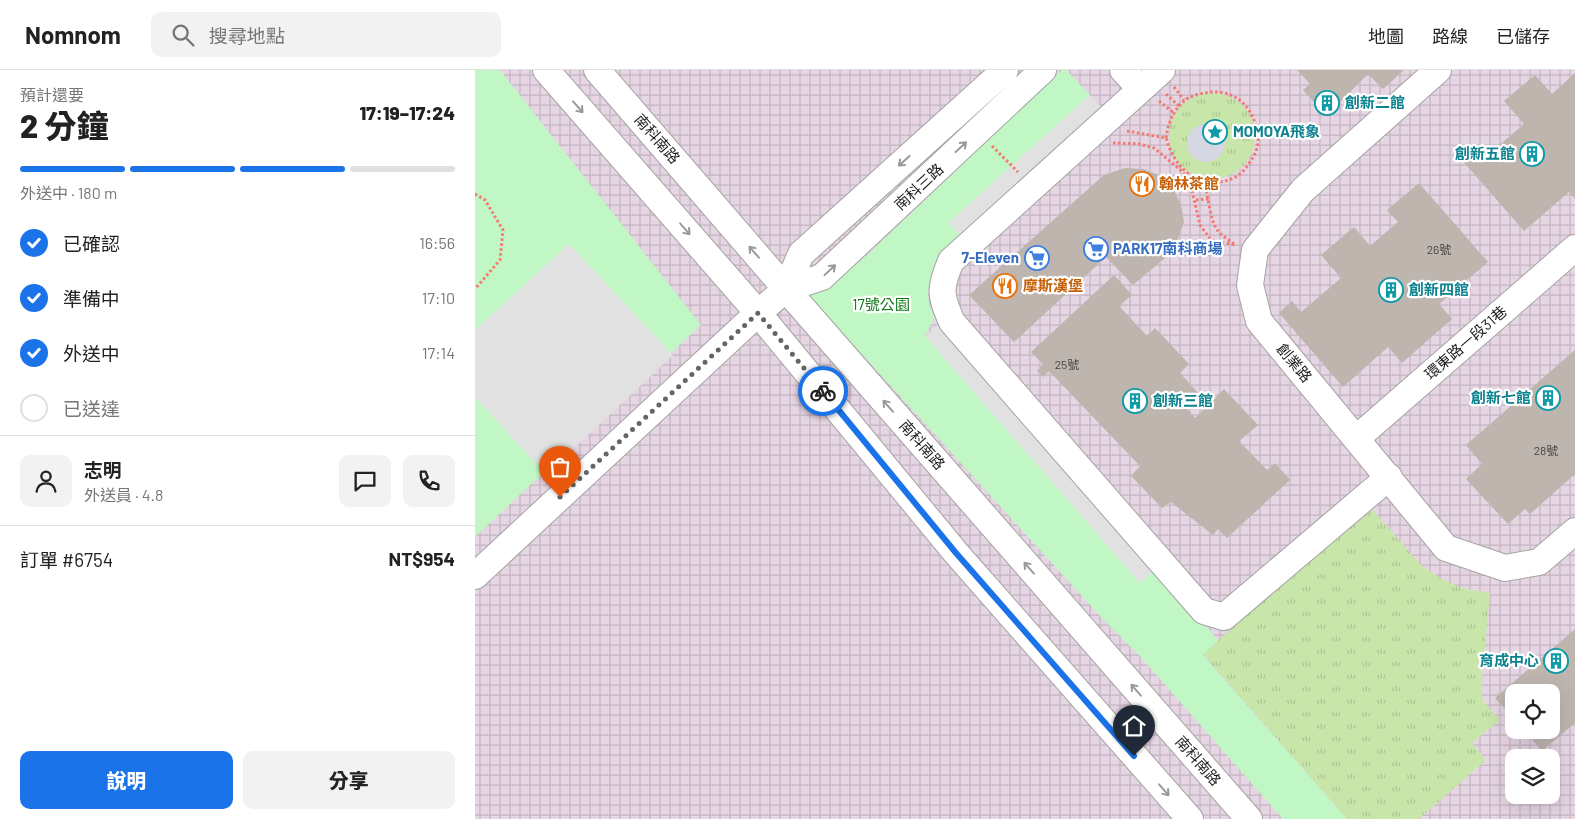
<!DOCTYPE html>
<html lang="zh-TW">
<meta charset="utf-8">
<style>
body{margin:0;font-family:Barlow,"Noto Sans TC",sans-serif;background:#f2f2f2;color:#222;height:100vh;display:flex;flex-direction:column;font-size:19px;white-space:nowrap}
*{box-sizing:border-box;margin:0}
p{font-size:16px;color:#767676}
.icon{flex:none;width:28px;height:28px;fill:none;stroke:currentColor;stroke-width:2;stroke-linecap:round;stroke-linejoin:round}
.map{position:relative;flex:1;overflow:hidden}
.drawer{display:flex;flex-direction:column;background:#fff;width:475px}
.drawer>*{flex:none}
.tools{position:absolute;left:1030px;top:614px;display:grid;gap:10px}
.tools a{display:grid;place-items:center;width:55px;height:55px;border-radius:10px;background:#fff;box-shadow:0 5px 20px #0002;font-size:25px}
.pin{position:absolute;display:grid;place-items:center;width:42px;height:42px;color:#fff;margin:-51px -21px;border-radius:50% 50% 50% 0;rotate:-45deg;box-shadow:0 0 5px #0007}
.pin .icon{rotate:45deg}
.courier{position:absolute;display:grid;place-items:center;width:50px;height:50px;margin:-25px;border:4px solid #1a73e8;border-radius:50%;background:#fff;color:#222;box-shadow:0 1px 6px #0007}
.summary em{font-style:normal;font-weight:800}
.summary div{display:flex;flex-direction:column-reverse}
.summary{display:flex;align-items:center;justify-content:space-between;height:85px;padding:0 20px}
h1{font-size:32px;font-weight:800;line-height:38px}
.bar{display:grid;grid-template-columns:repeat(4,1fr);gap:8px 5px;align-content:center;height:60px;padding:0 20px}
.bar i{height:6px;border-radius:4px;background:#e0e0e0}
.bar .selected{background:#1a73e8}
.bar p{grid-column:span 4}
.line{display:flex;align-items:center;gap:12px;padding:0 20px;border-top:1px solid #e0e0e0}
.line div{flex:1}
.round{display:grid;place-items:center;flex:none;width:52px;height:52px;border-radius:10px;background:#f2f2f2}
ol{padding:0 20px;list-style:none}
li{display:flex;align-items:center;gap:15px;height:55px}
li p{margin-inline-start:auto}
li .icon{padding:5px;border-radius:50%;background:#1a73e8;color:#fff;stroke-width:4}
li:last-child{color:#767676}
li i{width:28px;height:28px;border:2px solid #e0e0e0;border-radius:50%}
.action{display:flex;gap:10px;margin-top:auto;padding:10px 20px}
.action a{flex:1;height:58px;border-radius:10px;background:#1a73e8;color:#fff;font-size:20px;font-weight:800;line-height:58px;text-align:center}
.action a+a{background:#f2f2f2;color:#222}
header{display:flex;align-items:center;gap:30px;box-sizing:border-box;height:70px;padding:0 25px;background:#fff;border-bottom:1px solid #e0e0e0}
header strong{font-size:24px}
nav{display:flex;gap:28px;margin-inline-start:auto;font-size:18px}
.search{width:350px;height:45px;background:#f2f2f2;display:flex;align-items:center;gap:12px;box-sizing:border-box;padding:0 18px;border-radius:10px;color:#767676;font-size:19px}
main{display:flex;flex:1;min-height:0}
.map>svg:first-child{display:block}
</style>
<header>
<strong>Nomnom</strong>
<div class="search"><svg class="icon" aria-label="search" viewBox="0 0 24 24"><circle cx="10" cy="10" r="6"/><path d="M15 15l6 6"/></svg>搜尋地點</div>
<nav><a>地圖</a><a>路線</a><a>已儲存</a></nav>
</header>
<main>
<section class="drawer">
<div class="summary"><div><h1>2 分鐘</h1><p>預計還要</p></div><em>17:19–17:24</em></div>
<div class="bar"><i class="selected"></i><i class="selected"></i><i class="selected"></i><i></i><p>外送中 · 180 m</p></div>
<ol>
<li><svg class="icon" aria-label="check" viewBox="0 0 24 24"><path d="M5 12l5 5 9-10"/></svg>已確認<p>16:56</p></li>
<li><svg class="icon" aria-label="check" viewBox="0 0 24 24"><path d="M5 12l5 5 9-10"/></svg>準備中<p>17:10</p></li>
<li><svg class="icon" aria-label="check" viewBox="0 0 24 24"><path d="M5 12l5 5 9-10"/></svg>外送中<p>17:14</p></li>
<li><i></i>已送達</li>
</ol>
<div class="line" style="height:90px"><a class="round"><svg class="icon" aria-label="person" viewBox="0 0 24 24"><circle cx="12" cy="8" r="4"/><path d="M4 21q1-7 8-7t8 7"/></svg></a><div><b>志明</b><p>外送員 · 4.8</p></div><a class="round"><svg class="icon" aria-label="chat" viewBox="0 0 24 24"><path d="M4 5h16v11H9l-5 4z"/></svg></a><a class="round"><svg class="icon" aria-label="phone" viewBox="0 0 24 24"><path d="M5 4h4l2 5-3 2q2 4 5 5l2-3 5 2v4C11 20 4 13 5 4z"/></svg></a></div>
<div class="line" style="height:65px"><div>訂單 #6754</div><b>NT$954</b></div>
<div class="action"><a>說明</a><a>分享</a></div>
</section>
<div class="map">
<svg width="1100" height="749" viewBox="0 0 1100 749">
<defs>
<pattern id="industrial-grid" width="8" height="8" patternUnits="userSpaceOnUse" patternTransform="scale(1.25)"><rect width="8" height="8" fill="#e6d5e3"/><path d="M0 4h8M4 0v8" fill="none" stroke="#c5b6c2"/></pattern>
<pattern id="grass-tufts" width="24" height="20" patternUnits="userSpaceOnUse" patternTransform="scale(1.25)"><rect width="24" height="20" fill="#c9e6aa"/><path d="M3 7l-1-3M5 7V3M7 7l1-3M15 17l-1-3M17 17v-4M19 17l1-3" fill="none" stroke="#acc592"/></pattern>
</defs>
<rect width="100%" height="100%" fill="#eeeae3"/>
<!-- industrial -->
<path fill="url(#industrial-grid)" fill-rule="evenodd" d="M0,0H1100V749H0ZM1039,622H1076V660H1039ZM1039,688H1076V725H1039Z"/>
<!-- grass -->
<path fill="url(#grass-tufts)" d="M694 66a43 43 0 1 1 86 0a43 43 0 1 1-86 0Z
M895,437L947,496L965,508L987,518L1015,523L1006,619L1008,631L1025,650L997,673L1011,690L944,749H872L728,584Z"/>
<!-- park -->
<path fill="#c1f7c4" d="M0,0H25L226,255L0,467Z
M587,0H591L615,25L474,153L490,171C467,193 440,213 460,247L450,266L665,512L683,497L743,570L728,585L872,749H808L664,585L627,548L333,225L360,212L390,187Z"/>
<!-- parking -->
<path fill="#e1e1e1" d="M615,25L632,43L490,171L473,153Z
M94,174L198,285L71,405L0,327V260Z
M468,250L683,497L665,513L450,266Z"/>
<!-- plaza -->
<path fill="#d7d7e3" d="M712 73a19 19 0 1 1 38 0a19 19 0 1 1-38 0Z"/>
<!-- building -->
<path fill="#beb5af" d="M822,0H929L908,19L893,4L851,46L828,20L835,14Z
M1100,3V129L1094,122L1049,161L986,89L998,80L1007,90L1049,54L1029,31L1060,5L1077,24Z
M650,98L668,99L681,104L698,118L706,135L709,152L702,171L691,187L658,215L631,187L539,272L494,225L629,105Z
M944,113L1013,192L964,234L977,249L927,293L913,277L868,317L804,243L817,231L826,242L866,208L846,185L879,157L895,176L923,152L912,140Z
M639,205L657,225L644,236L672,266L680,258L714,294L705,303L725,325L711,338L720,348L749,319L783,355L764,371L792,400L800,393L815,410L752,468L743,459L738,465L696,432L687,438L656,406L665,396L574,301L568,307L562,301L568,294L556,282Z
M1100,280V404L1055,444L1050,439L1033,454L991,409L1007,394L991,375Z
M1100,559V653L1067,681L1049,660H1076V622H1039V649L1020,628Z"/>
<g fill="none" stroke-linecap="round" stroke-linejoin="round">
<defs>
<path id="minor" d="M71,0L283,243L481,483L715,749
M122,0L311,219L774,749
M648,0L666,19
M687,0L476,191C464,219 465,225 477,252L729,541L749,547L914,407
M963,0L828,120L780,180L775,215L784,251L971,478L1030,498L1064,492L1100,461
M311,219L326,184L530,0
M882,368L1100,178
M0,506L283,243L311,219L347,207L568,0"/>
</defs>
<!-- minor casing -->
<use href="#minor" stroke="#a4a4a4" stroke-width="28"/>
<!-- path -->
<path stroke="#f4796e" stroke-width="3" stroke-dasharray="2.5 2.5" stroke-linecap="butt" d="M699,17L709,30
M691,24L704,36
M684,31L699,43
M652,61L691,68C697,88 708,105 729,111C733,124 735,152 743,161C747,166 754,170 759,174
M691,68C693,54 698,40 709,31C714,26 724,24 730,23C756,18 774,32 781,56C786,71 782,83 773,95C762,111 747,114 729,111
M638,73L664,74L679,78L708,102L716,116L725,155L736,170L760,175
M517,76L543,102
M0,124L10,130L28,160L25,190L0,219
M721,130L734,129"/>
<!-- minor -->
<use href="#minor" stroke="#fff" stroke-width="26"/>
</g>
<!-- one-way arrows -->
<defs><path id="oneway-shaft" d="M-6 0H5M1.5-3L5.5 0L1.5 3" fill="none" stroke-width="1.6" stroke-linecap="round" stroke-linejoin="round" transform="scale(1.25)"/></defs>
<g stroke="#999">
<use href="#oneway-shaft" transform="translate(103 37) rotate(49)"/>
<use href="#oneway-shaft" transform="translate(486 77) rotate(-43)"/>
<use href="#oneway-shaft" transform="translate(429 91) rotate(138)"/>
<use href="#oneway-shaft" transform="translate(210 159) rotate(49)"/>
<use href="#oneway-shaft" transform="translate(279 182) rotate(-131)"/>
<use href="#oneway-shaft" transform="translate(355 200) rotate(-43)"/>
<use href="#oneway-shaft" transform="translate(413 336) rotate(-131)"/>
<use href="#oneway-shaft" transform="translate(554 498) rotate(-131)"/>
<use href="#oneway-shaft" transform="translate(661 620) rotate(-131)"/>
<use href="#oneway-shaft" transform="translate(689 720) rotate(49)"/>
</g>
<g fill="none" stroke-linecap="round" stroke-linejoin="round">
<!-- done -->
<path stroke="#666562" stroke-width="5" stroke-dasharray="0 9" d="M85,427L283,243L348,321"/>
<!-- route -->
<path stroke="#1a73e8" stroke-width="6" d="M348,321L481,483L659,686"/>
</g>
<!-- icons -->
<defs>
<symbol id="building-ring" viewBox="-11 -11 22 22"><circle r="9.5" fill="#fff" stroke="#0f9aa8" stroke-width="1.5"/><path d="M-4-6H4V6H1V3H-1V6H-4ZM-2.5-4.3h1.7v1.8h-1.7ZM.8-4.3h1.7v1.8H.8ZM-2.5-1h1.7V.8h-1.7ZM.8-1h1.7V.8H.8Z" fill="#0f9aa8"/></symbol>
<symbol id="sight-ring" viewBox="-11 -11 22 22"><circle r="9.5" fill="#fff" stroke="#0f9aa8" stroke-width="1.5"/><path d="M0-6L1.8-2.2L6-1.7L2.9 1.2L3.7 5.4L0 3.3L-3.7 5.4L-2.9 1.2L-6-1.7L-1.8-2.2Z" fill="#0f9aa8"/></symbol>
<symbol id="restaurant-ring" viewBox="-11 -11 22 22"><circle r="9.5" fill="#fff" stroke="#e8710a" stroke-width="1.5"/><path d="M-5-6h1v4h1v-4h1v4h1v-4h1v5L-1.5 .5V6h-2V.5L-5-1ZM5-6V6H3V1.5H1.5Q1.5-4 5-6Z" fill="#e8710a"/></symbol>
<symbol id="supermarket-ring" viewBox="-11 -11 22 22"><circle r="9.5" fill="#fff" stroke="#3f7fe0" stroke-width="1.5"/><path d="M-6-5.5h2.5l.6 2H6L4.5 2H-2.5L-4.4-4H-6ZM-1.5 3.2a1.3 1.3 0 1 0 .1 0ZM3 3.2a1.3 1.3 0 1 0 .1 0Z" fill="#3f7fe0"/></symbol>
</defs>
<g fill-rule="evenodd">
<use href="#building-ring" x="838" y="19" width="28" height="28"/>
<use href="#sight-ring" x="726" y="48" width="28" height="28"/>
<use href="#building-ring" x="1043" y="70" width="28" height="28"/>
<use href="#restaurant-ring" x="653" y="100" width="28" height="28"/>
<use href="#supermarket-ring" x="607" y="165" width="28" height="28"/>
<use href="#supermarket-ring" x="548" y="174" width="28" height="28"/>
<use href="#restaurant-ring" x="516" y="202" width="28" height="28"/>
<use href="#building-ring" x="902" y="206" width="28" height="28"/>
<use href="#building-ring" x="1059" y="314" width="28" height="28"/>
<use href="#building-ring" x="646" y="317" width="28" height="28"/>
<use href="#building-ring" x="1067" y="577" width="28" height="28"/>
</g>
<g text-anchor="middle" stroke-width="4.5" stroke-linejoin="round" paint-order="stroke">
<!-- number labels -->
<g font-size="12" fill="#454342">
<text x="964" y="184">26號</text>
<text x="592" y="299">25號</text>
<text x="1071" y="385">28號</text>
</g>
<!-- culture labels -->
<g font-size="15" font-weight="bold" fill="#0d838f" stroke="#fff" text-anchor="start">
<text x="870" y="38">創新二館</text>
<text x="758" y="67">MOMOYA飛象</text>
<text x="1040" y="89" text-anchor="end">創新五館</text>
<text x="934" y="225">創新四館</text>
<text x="1056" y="333" text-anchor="end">創新七館</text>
<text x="678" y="336">創新三館</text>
<text x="1064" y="596" text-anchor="end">育成中心</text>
</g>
<!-- street labels -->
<g font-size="15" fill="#1d1d1d" stroke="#fff">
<text transform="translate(182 69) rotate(49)" y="5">南科南路</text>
<text transform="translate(444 117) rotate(-43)" y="5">南科三路</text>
<text transform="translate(991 273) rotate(-41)" y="5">環東路一段31巷</text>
<text transform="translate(819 293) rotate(50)" y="5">創業路</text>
<text transform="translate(447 375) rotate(49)" y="5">南科南路</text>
<text transform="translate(723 691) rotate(49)" y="5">南科南路</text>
</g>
<!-- food labels -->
<g font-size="15" font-weight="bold" fill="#c56008" stroke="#fff" text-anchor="start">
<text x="684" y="119">翰林茶館</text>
<text x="548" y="221">摩斯漢堡</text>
</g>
<!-- shop labels -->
<g font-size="15" font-weight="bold" fill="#366cbe" stroke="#fff" text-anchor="start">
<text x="638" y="184">PARK17南科商場</text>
<text x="544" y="193" text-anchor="end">7-Eleven</text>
</g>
<!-- park labels -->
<g font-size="15" fill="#107616" stroke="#fff">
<text x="406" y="240">17號公園</text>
</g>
</g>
</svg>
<div class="tools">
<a><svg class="icon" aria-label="locate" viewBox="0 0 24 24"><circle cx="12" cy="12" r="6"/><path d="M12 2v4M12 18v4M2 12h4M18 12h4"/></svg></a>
<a><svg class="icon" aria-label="layers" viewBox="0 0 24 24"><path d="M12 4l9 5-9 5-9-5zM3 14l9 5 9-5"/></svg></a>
</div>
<div class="pin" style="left:85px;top:427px;background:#ea580c"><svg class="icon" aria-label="bag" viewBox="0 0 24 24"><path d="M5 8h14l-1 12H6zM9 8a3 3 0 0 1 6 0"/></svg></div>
<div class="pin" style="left:659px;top:686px;background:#1f2937"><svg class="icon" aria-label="home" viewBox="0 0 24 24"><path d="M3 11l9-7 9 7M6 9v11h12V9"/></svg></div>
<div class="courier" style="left:348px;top:321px"><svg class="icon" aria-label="bike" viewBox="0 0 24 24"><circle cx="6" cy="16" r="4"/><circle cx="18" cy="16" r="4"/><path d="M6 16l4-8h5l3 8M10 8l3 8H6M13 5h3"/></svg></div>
</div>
</main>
